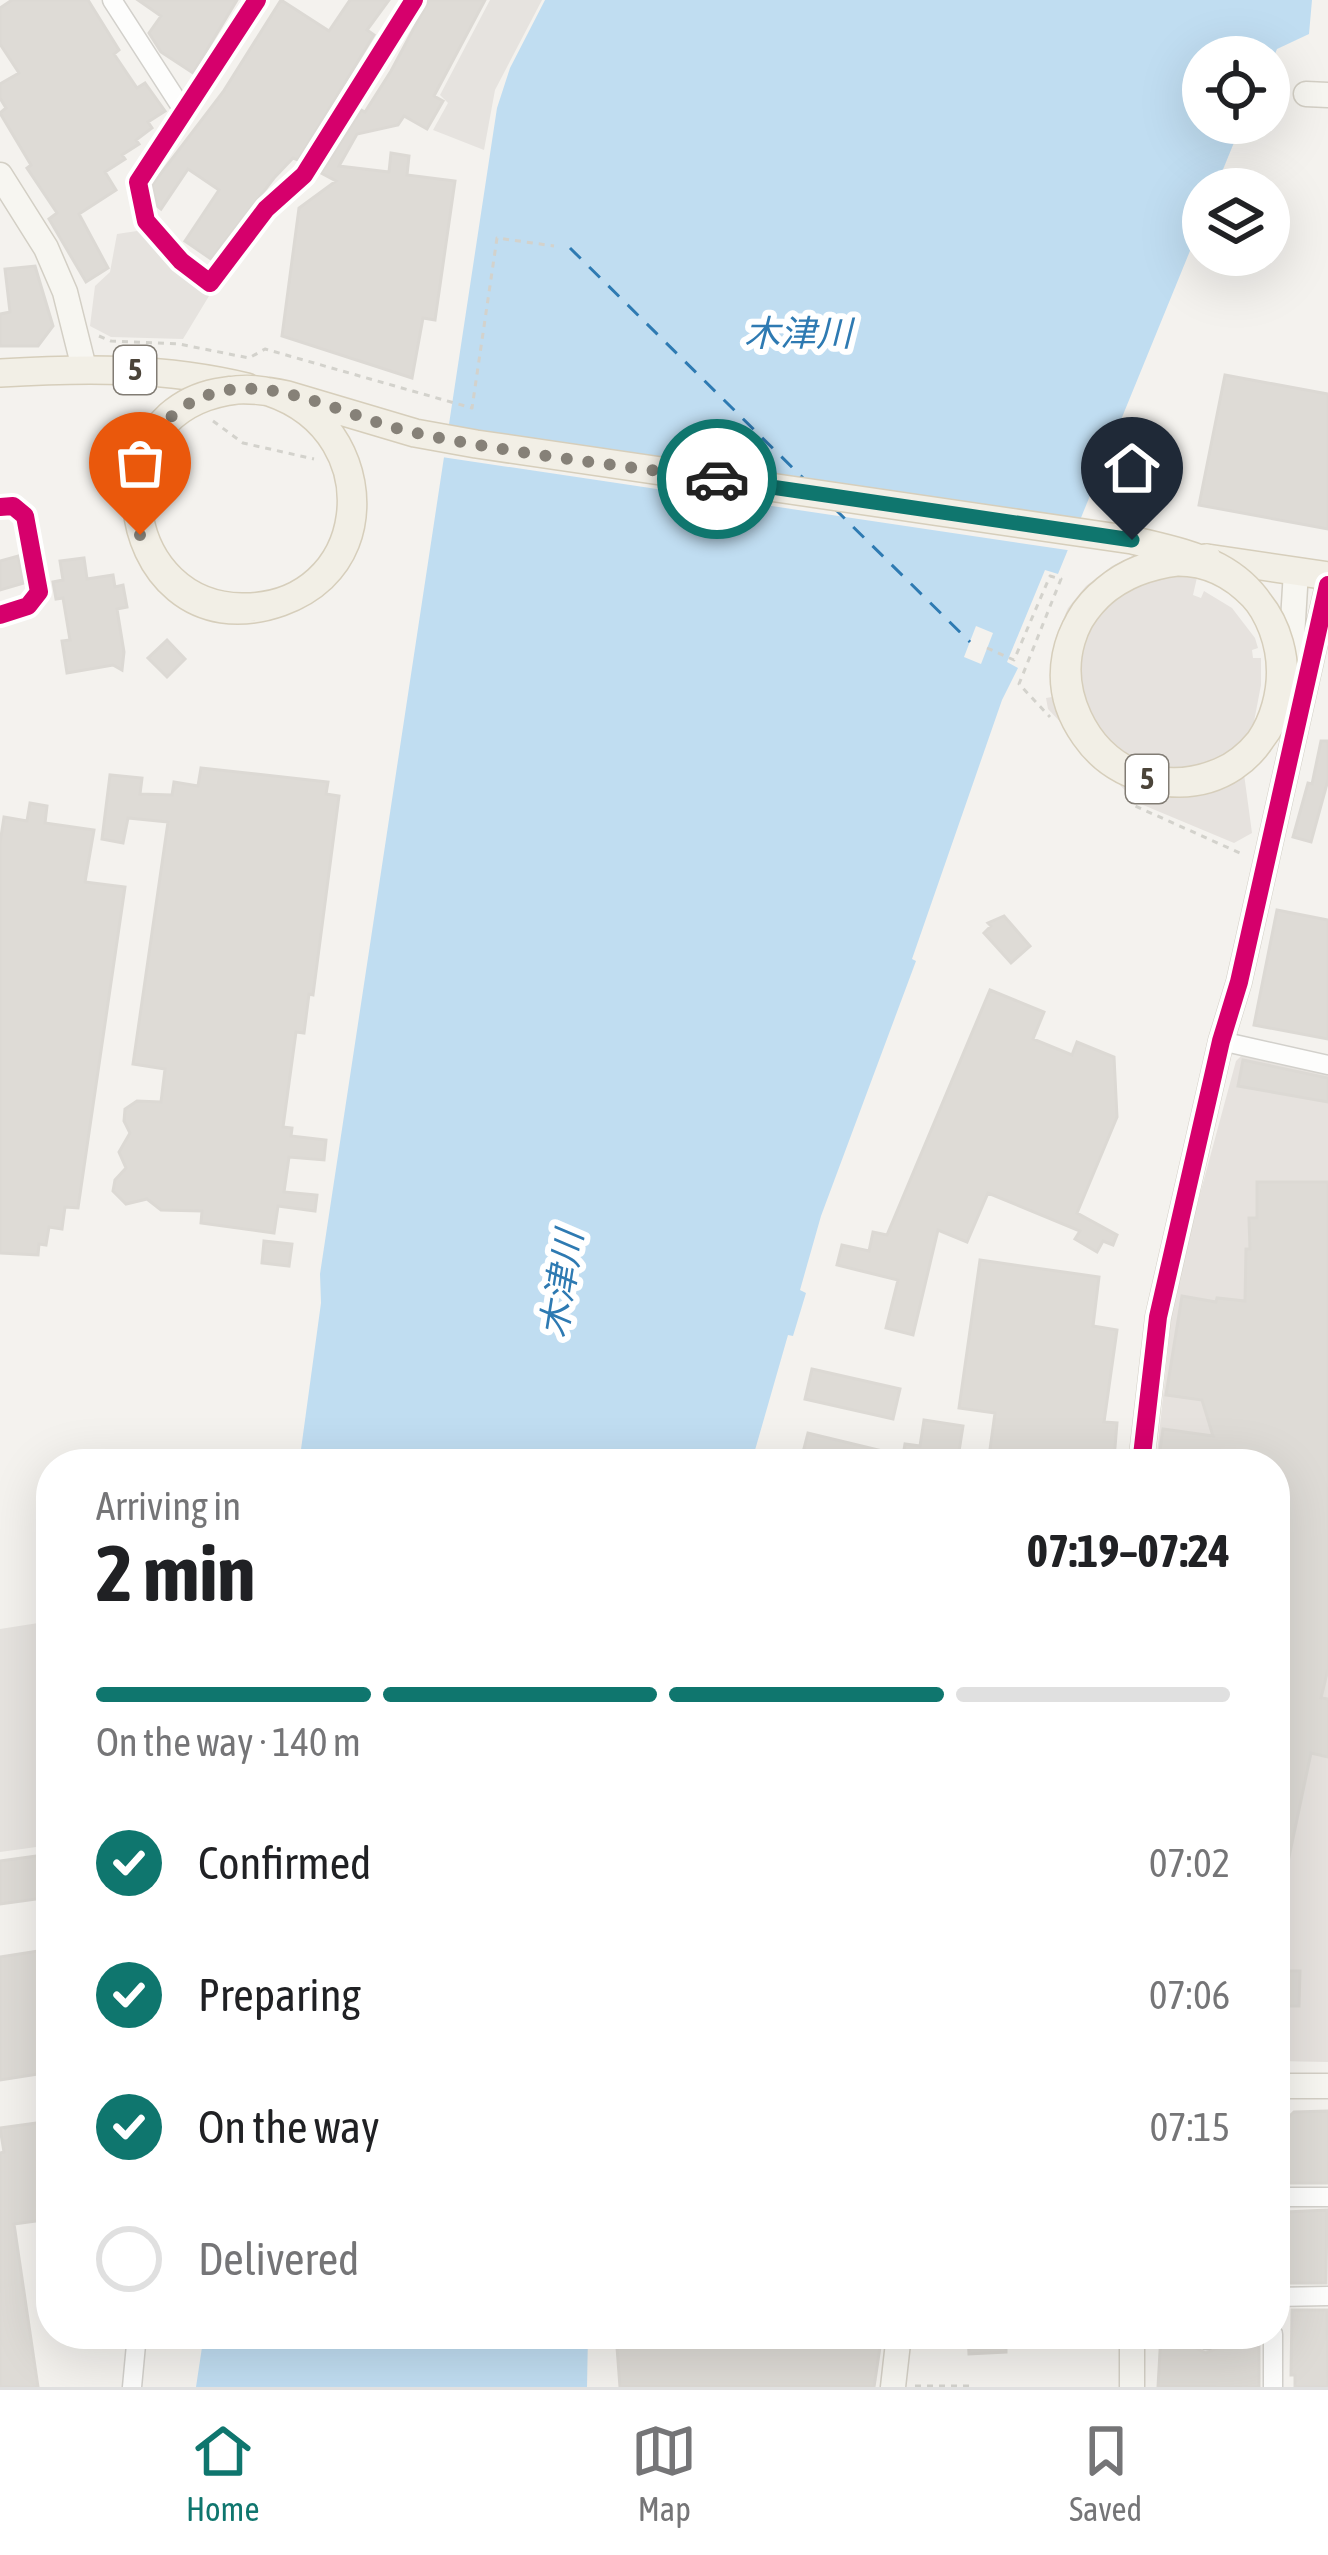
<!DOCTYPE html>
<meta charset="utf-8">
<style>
body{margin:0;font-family:"Asap Condensed","Noto Sans JP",sans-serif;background:#f2f2f2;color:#202124;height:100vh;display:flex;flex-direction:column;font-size:45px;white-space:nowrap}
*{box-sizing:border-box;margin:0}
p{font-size:39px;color:#757577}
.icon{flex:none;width:66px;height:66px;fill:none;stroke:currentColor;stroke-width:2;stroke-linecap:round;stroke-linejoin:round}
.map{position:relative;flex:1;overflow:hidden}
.side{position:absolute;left:36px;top:1449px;width:1254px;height:900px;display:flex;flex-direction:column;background:#fff;border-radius:48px;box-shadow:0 12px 48px #0002}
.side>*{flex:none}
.controls{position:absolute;left:1182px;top:36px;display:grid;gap:24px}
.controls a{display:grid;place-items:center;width:108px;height:108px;border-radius:50%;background:#fff;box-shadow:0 12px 48px #0002;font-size:60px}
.pin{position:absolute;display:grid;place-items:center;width:102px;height:102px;color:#fff;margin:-123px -51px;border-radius:50% 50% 50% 0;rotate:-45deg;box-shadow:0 0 12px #0007}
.pin .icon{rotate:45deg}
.courier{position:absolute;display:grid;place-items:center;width:120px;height:120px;margin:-60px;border:9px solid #0f766e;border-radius:50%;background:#fff;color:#222;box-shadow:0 3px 15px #0007}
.summary em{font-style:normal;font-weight:700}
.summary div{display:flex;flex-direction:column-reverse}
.summary{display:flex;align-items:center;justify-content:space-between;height:204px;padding:0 60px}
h1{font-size:78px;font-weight:700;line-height:90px}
.bar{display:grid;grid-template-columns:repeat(4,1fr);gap:18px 12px;align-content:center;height:144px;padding:0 60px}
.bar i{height:15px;border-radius:9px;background:#e0e0e0}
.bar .on{background:#0f766e}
.bar p{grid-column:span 4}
ol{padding:0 60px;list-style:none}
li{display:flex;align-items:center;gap:36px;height:132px}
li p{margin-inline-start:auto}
li .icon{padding:12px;border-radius:50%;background:#0f766e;color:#fff;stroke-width:4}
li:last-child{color:#757577}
li i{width:66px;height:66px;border:6px solid #e0e0e0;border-radius:50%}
.dock{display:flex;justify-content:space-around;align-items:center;height:168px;border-top:3px solid #e0e0e0;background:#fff;font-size:33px;color:#757577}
.dock a{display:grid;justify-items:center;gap:6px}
.dock .on{color:#0f766e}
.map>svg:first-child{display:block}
</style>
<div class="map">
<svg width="1328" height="2387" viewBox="0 0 1328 2387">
<rect width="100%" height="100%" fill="#f4f2ee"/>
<!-- industrial -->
<path fill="#e6e2de" d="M1204,547L1193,595L1201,598L1204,591L1232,608L1255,638L1258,648L1252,650L1253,658H1261V685L1244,774L1252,833L1234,843L1136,802L1048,709L1046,698L1052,697L1050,666L1056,636L1068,608L1086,586L1112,566L1137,554Z
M1241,1056L1328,1075V2062L1275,2061V1464H1156L1174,1290L1236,1061Z"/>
<!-- parking -->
<path fill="#e6e3df" d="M490,0H542L495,90L484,150L433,130L448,103L440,95Z
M137,231L209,296L183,339L111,337L90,326L95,286L110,272L117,234Z
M51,1621V1845L0,1852V1629Z"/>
<!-- water -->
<path fill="#c0ddf1" d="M545,0H1312L1309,34L1277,49L1269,68V57H1203V123H1242L1215,189H1203V219L1058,574L1045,570L1007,662L1018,668L1002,700L912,959L916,961L821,1216L800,1290L806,1293L793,1336L788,1335L751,1464H299L321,1303L320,1274L497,108L510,68Z
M204,2334H588L587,2387H196Z"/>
<!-- pier -->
<path fill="#f4f2ee" d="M443,425L1086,522L1074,551L435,456Z
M976,626L993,633L981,664L964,657Z"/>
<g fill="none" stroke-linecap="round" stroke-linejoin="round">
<!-- ferry -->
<path stroke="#2e7ab2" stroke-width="3" stroke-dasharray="15 12" stroke-linecap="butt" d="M570,248L806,481
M834,508L970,642"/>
</g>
<!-- building -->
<path fill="#dedbd6" stroke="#dcd9d4" stroke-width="3" d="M12,0H88L119,50L114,54L137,88L145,83L165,111L148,122L152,128L136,140L139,144L122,155L125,159L105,172L116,190L79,214L108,268L86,282L49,219L57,213L27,168L31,165L0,113L6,108L0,98V84L19,73L0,44V8Z
M138,0H237L193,73L161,52L149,33L161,16Z
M281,0L329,31L350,0H389L367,30L374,35L298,160L293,158L274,178L211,259L185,241L219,190L188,169L161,209L157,206L152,185L223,92Z
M429,0H485L434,96L443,101L427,129L404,116L398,125L357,134L339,166L389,172L391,153L409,156L407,175L455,181L435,320L423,318L412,378L282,336L299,208L336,181L321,173L361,110L365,112L391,71Z
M35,266L53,326L38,346H0V314L10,312L5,269Z
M1225,375L1328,394V529L1199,505Z
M18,556L24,583L0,590V561Z
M84,558L87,579L113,575L115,587L123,585L127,607L117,609L124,652L122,670L113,665L67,673L62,641L70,640L63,598L56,599L53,582L63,580L60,561Z
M167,640L185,659L167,677L148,658Z
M1321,741H1328V780L1311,842L1293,837L1308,783L1312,784Z
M201,768L328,782L326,794L339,796L313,995L309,994L304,1033L296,1032L283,1127L292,1128L291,1136L326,1140L324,1160L289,1157L284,1192L317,1195L315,1211L278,1206L274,1233L201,1223L202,1211L161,1210L147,1199L126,1204L113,1191L115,1180L126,1168L119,1152L130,1133L124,1121L125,1109L137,1101L161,1102L165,1069L133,1064L168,822L128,818L123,843L102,839L110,775L142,778L140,794L172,795L174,782L198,786Z
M30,803L47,806L45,823L94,830L85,882L125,887L78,1208L65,1207L62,1229L49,1227L46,1245L39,1244L38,1255L0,1253V843L4,817L27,821Z
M1277,910L1328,920V1039L1254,1025Z
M1004,916L1030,946L1011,963L984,933L991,926L988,923Z
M990,990L1044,1012L1033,1039L1072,1055L1077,1042L1114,1057L1117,1117L1077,1213L1117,1235L1113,1245L1103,1241L1097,1252L1075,1239L1080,1231L988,1193L967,1242L938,1230L913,1335L886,1328L898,1280L837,1265L842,1245L869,1251L873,1232L887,1235Z
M1243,1060L1328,1078V1102L1238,1086Z
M1257,1182H1328V1669L1321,1698L1328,1699V1757L1311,1753L1282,1890L1275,1889V1629L1279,1613L1275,1612V1464H1158L1163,1429L1213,1436L1202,1400L1166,1395L1182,1296L1216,1302L1217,1298L1245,1301L1246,1249H1250L1249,1218H1257Z
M264,1241L292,1244L289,1266L262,1263Z
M980,1260L1099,1277L1093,1326L1117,1330L1104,1422L1117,1423L1114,1459L1074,1455L1073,1464H988L995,1413L959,1408Z
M812,1369L900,1389L893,1419L805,1399Z
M924,1420L963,1426L957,1464H800L808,1433L903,1456L905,1444L920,1446Z
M51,1854V1897L0,1904V1861Z
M51,1949V2072L0,2080V1957Z
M1275,1971H1300L1299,2006H1275Z
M1328,2111V2183H1289L1285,2180L1287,2119L1294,2112Z
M51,2121V2219L14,2224L38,2387H0V2153L4,2152L0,2128Z
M1327,2210L1326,2283H1286L1287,2212Z
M1292,2310H1327L1328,2387H1295V2375H1291Z
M616,2334L854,2341V2334H882L874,2387H620Z
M968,2334H1006V2352L969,2354Z
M1161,2334L1193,2335L1196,2348L1206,2353L1218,2348L1220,2334H1259V2387H1158Z"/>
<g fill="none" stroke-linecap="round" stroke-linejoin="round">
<defs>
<path id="street" d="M112,0L183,110
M257,0L138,182L146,221L181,261L210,283L266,209L304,175L414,0
M0,507L13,506L25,516L39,592L28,606L0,615
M1221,1041L1328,1065
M1275,2197H1328
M1275,2297L1328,2296
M1207,2334V2340
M1273,2334V2387
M132,2387L137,2334"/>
<path id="secondary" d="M1306,94L1328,95
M0,175L46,248L65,292L84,368
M1290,670L1296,571
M1141,1464L1158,1317L1221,1041L1239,982L1328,585
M1275,2086H1328
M1132,2334V2387
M893,2387L899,2334"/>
<path id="primary" d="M0,373C84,368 165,367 247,387
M1207,558L1328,576"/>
</defs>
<!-- street casing -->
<use href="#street" stroke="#d2d0cb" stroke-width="21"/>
<!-- secondary casing -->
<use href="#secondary" stroke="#d3cfc5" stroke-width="27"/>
<!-- primary casing -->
<use href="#primary" stroke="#d6cebb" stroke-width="30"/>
<!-- path -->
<path stroke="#d3d2cc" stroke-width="3" stroke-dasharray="6 6" stroke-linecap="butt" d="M99,336L111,341L179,344L249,358L265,349L472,408L497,238L554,246
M213,421L243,443L314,459
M987,648L1014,660L1050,576L1061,579L1019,684L1050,717
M1127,798L1133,805L1242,854
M915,2386H973"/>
<!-- street -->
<use href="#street" stroke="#fdfdfc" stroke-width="18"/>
<!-- secondary -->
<use href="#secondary" stroke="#f7f6f1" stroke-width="24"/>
<!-- primary -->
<use href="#primary" stroke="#f2efe6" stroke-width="27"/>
<defs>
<path id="primary-bridge" d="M269,392C394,434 370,609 242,607C125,606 97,436 206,397C343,348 416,554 281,602C106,664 69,346 287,395L415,433L476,444L1132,540C1160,547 1192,553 1218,567C1328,626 1284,808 1152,780C1124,774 1101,759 1085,736C1009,629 1161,499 1253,596C1278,622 1289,662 1281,697C1274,729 1250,759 1220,772C1089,826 1003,638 1128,576C1153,564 1180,561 1207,558"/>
</defs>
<!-- primary-bridge casing -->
<use href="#primary-bridge" stroke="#d6cebb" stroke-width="30" stroke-linecap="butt"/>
<!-- primary-bridge -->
<use href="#primary-bridge" stroke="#f2efe6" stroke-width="27"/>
<defs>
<path id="cycleway" d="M257,0L138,182L146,221L181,261L210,283L266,209L304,175L414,0
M0,507L13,506L25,516L39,592L28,606L0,615
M1141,1464L1158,1317L1221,1041L1239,982L1328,585"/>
</defs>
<!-- cycleway casing -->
<use href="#cycleway" stroke="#fff" stroke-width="26"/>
<!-- cycleway -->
<use href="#cycleway" stroke="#d6006c" stroke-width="18"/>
</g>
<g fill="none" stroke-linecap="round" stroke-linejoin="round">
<!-- done -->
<path stroke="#868178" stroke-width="12" stroke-dasharray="0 21.6" d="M140,535C121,469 158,401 228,390C290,381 356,421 416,433C515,454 617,465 717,479"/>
<!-- route -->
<path stroke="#0f766e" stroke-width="15" d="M717,479L1132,540"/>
</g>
<g text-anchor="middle" stroke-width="12" stroke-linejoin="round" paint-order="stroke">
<!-- shield labels -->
<g fill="#fff" stroke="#817c74" stroke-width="3">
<rect x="114" y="346" width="42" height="48" rx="9"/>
<rect x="1126" y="755" width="42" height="48" rx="9"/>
</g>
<g font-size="30" font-weight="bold" fill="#4b4439">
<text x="135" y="380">5</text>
<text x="1147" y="789">5</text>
</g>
<!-- water labels -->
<g font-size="36" font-style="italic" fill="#2e7ab2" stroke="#fff">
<text x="798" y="346">木津川</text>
<text transform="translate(561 1284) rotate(-81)" y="13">木津川</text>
</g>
</g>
</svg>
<div class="controls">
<a><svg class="icon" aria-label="locate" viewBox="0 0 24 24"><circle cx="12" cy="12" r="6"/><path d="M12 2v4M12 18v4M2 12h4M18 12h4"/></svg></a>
<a><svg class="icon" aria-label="layers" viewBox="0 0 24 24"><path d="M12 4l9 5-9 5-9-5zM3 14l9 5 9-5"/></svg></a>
</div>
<div class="pin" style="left:140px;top:535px;background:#ea580c"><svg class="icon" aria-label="bag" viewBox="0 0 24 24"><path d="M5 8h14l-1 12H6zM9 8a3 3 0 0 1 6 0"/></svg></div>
<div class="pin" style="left:1132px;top:540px;background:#1f2937"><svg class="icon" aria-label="home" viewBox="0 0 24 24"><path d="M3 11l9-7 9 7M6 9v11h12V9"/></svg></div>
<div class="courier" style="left:717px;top:479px"><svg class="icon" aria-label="car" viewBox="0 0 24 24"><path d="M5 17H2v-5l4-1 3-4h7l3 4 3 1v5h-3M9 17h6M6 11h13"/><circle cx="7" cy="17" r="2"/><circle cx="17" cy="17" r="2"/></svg></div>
<section class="side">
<div class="summary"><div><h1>2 min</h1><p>Arriving in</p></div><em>07:19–07:24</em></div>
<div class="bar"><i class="on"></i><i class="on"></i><i class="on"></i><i></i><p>On the way · 140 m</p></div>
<ol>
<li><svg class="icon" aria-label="check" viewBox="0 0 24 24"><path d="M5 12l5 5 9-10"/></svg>Confirmed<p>07:02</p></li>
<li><svg class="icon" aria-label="check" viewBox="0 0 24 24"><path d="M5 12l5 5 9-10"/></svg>Preparing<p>07:06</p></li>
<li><svg class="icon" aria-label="check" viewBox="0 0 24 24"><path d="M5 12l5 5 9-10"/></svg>On the way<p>07:15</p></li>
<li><i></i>Delivered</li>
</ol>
</section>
</div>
<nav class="dock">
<a class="on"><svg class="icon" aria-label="home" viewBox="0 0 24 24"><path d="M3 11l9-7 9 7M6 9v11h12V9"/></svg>Home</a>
<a><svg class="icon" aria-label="map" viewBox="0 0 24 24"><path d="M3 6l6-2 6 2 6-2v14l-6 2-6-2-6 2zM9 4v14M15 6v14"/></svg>Map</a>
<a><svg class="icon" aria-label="saved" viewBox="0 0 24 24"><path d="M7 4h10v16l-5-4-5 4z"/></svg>Saved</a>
</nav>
